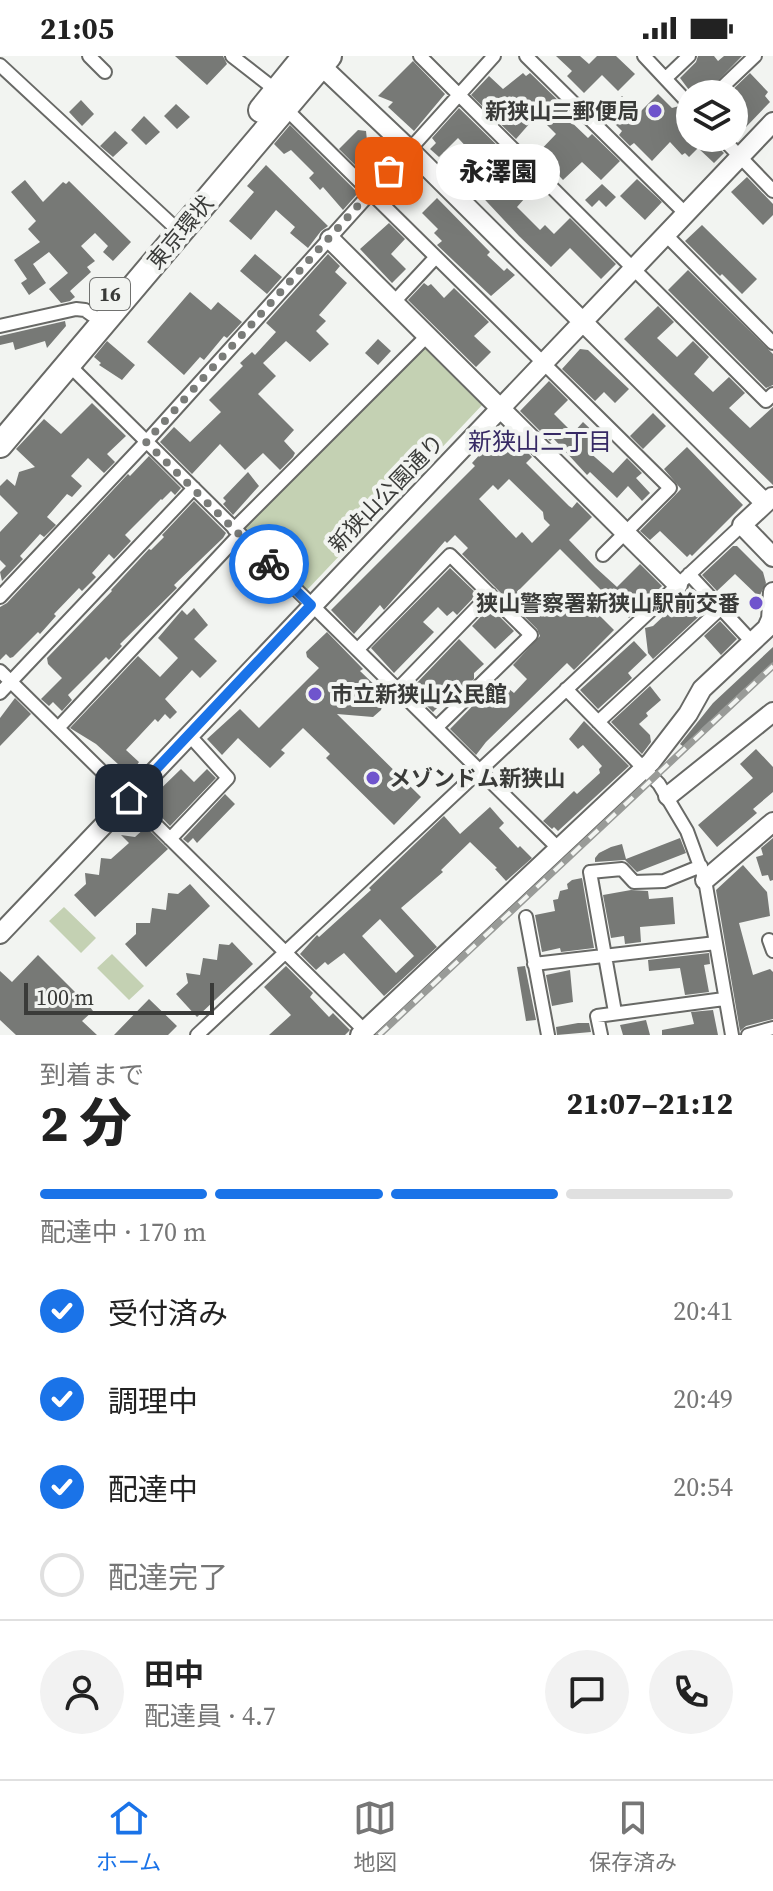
<!DOCTYPE html>
<html lang="ja">
<meta charset="utf-8">
<style>
body{margin:0;font-family:"Source Serif 4","Noto Sans JP",serif;background:#f2f2f2;color:#222;height:100vh;display:flex;flex-direction:column;font-size:30px;white-space:nowrap}
*{box-sizing:border-box;margin:0}
p{font-size:26px;color:#767676}
.icon{flex:none;width:44px;height:44px;fill:none;stroke:currentColor;stroke-width:2;stroke-linecap:round;stroke-linejoin:round}
.map{position:relative;height:979px;overflow:hidden}
.sheet{display:flex;flex-direction:column;background:#fff;flex:1}
.sheet>*{flex:none}
.controls{position:absolute;left:676px;top:24px;display:grid;gap:16px}
.controls a{display:grid;place-items:center;width:72px;height:72px;border-radius:50%;background:#fff;box-shadow:0 8px 32px #0002;font-size:40px}
.scale{position:absolute;left:24px;bottom:20px;width:190px;box-sizing:border-box;padding-left:8px;border:4px solid #3a3b39;border-top:0;font-size:22px;line-height:28px;white-space:nowrap;color:#3a3b39;-webkit-text-stroke:6px #f2f4f1;paint-order:stroke}
.pin{position:absolute;display:grid;place-items:center;width:68px;height:68px;color:#fff;margin:-34px;border-radius:16px;box-shadow:0 4px 12px #0006}
.courier{position:absolute;display:grid;place-items:center;width:80px;height:80px;margin:-40px;border:6px solid #1a73e8;border-radius:50%;background:#fff;color:#222;box-shadow:0 2px 10px #0007}
.bubble{position:absolute;height:56px;border-radius:28px;background:#fff;box-shadow:0 8px 32px #0002;font-size:26px;font-weight:800;line-height:56px;text-align:center}
.head em{font-style:normal;font-weight:800}
.head div{display:flex;flex-direction:column-reverse}
.head{display:flex;align-items:center;justify-content:space-between;height:136px;padding:0 40px}
h1{font-size:52px;font-weight:800;line-height:60px}
.bar{display:grid;grid-template-columns:repeat(4,1fr);gap:12px 8px;align-content:center;height:96px;padding:0 40px}
.bar i{height:10px;border-radius:6px;background:#e0e0e0}
.bar .current{background:#1a73e8}
.bar p{grid-column:span 4}
.line{display:flex;align-items:center;gap:20px;padding:0 40px;border-top:2px solid #e0e0e0}
.line div{flex:1}
.round{display:grid;place-items:center;flex:none;width:84px;height:84px;border-radius:42px;background:#f2f2f2}
ol{padding:0 40px;list-style:none}
li{display:flex;align-items:center;gap:24px;height:88px}
li p{margin-inline-start:auto}
li .icon{padding:8px;border-radius:50%;background:#1a73e8;color:#fff;stroke-width:4}
li:last-child{color:#767676}
li i{width:44px;height:44px;border:4px solid #e0e0e0;border-radius:50%}
.status{display:flex;justify-content:space-between;align-items:center;height:56px;padding:0 40px;background:#fff;direction:ltr}
.status svg{height:22px;fill:currentColor}
.tab-bar{display:flex;justify-content:space-around;align-items:center;height:112px;border-top:2px solid #e0e0e0;background:#fff;font-size:22px;color:#767676}
.tab-bar a{display:grid;justify-items:center;gap:4px}
.tab-bar .current{color:#1a73e8}
.map>svg:first-child{display:block}
</style>
<div class="status"><b>21:05</b><svg viewBox="0 0 49 12"><path d="M0 12V9h3v3zM5 12V6h3v6zM10 12V3h3v9zM15 12V0h3v12zM26 1h20v11H26zM47 4h2v5h-2z"/></svg></div>
<div class="map">
<svg width="773" height="979" viewBox="0 0 773 979">
<rect width="100%" height="100%" fill="#f2f4f1"/>
<!-- green -->
<path fill="#c4d1b3" d="M423,291H428L485,346L306,535L246,476V468Z
M64,851L96,882L81,897L49,865Z
M112,898L144,930L129,944L97,912Z"/>
<!-- building -->
<path fill="#777976" fill-rule="evenodd" d="M175,0H223L227,8L207,29Z
M556,0H580L589,8L597,0H616L635,18L618,35L602,19L584,37L567,20L572,15Z
M698,0H714L718,5L724,0H742L705,38H692L680,22L696,6Z
M413,5L445,38L414,75L388,51L393,46L378,40Z
M523,17L526,20L530,17L568,54L565,60L588,82L592,78L620,105L601,124L582,106L563,124L545,105L542,109L534,101L556,78L537,59L516,83L471,39L489,20L503,33Z
M750,17L768,36L765,40L770,46L746,71L734,59V38H728Z
M658,38L672,52L679,50L690,64L685,69L690,73V82H709L724,97L714,107L698,92L689,101L685,97L682,99L670,86L652,105L634,87L630,90L619,79L622,75L605,58L622,40L639,57Z
M81,44L94,58L82,70L69,56Z
M176,48L190,61L177,73L164,60Z
M459,52L514,106L504,116L518,130L526,126L533,133L517,151L540,174L545,169L554,178L570,162L616,208L601,223L570,192L551,211L519,180L473,131L470,132L455,118L474,99L458,82L439,101L430,93L436,87L432,82Z
M144,60L160,76L146,89L131,74Z
M290,69L358,137L343,154L323,131L320,134L309,122L314,117L291,94L284,98L274,88Z
M358,74L366,75L367,84L379,96L384,91L392,99L370,124L339,93Z
M115,75L128,87L113,101L100,90Z
M266,109L328,170L321,175L308,192L290,177L295,171L276,154L251,184L229,165L254,136L247,130Z
M405,112L419,126L399,147L395,143L393,146L383,136Z
M747,121L773,148V159L763,169L731,136Z
M637,123L662,146L645,164L620,140Z
M25,124L43,146L63,126L66,128L69,125L131,186L113,205L103,196L108,190L95,177L81,190L95,205L87,211L91,216L70,235L75,241L70,245L61,247L49,233L68,217L49,196L33,208L46,227L29,239L21,227L27,223L14,204L40,186L28,173L36,165L11,136Z
M602,128L616,141L606,151L599,144L592,151L585,144Z
M437,142L490,196L487,199L504,215L507,212L515,219L491,240L437,189L442,185L434,177L438,173L422,157Z
M389,167L405,183L391,198L406,213L392,227L360,193Z
M702,169L757,223L742,238L722,218L720,220L685,185Z
M255,198L282,221L267,238L240,215Z
M328,198L340,210L335,216L347,227L319,259L326,265L316,275L329,288L310,306L286,285L263,307L276,320L258,338L294,374L284,385L295,397L293,401L280,414L263,397L245,414L220,388L192,418L160,386L174,371L190,386L221,356L209,344L243,310L240,307L252,296L255,299L276,276L266,267Z
M688,214L773,298V329L766,332L668,234Z
M424,227L428,230L431,228L444,242L454,232L489,266L474,280L491,296L476,311L408,244Z
M190,236L211,254L218,246L242,266L227,282L224,280L204,304L200,301L184,319L147,286Z
M658,250L674,266L657,282L677,301L693,285L709,301L694,318L713,336L729,321L745,337L729,352L750,372L773,351V429L624,283Z
M65,265L66,270L47,292L45,285L15,294L13,286L0,289V280Z
M378,283L391,295L378,309L365,297Z
M107,285L135,309L122,324L99,309L101,307L94,301Z
M580,293L588,294L629,333L615,347L604,336L595,345L562,313Z
M549,325L568,344L554,358L573,377L583,366L600,382L588,395L613,417L627,402L642,417L636,422L650,437L642,445L628,430L617,442L590,416L587,419L553,382L550,385L520,355Z
M92,347L126,380L107,398L115,406L104,417L88,402L71,420L82,430L72,441L67,438L47,461L56,469L44,481L40,478L20,500L23,503L2,525L0,516L6,510L0,504V476L18,457L0,439V430L7,423L15,430L19,416L35,411L16,393L44,363L61,378Z
M653,357L666,370L643,393L630,380Z
M504,372L532,401L526,407L569,450L572,452L577,446L592,461L569,484L595,511L617,531L640,508L662,530L629,562L560,493L517,536L542,561L566,536L590,560L595,555L614,574L574,614L567,607L486,686L476,699L450,673L498,624L514,637L527,623L513,609L540,580L537,573L462,498L468,492L455,479L447,487L445,485L384,554L380,549L354,578L331,554L475,410L472,407ZM509,423L543,456L544,463L550,469L532,487L522,476L516,482L479,443L493,429L498,434Z
M687,391L743,449L692,500L690,498L687,501L660,475L650,484L640,475L681,433L664,413Z
M149,400L181,432L175,439L171,435L162,444L161,443L125,479L131,485L114,503L109,498L92,517L96,521L82,535L79,532L54,558L56,560L40,578L38,576L13,601L10,602L6,598L0,604V551L7,547L128,418L130,420Z
M248,416L259,430L233,459L223,448L226,445L223,442Z
M194,445L226,477L223,482L174,529L177,532L120,588L122,590L109,604L106,601L68,639L72,644L62,655L53,646L49,650L41,643L62,622L48,608L47,602L112,535L111,534L149,493L151,494L164,481L162,479Z
M733,490H737L763,516L766,527L759,541L735,518L717,535L702,519Z
M450,512L477,538L457,559L453,555L447,560L438,551L423,566L434,576L394,617L371,592Z
M693,535L708,552L653,603L648,597L645,572L653,570L669,555L671,556Z
M490,551L514,575L495,593L472,570Z
M194,552L208,569L194,583L217,605L200,622L192,614L165,643L177,656L170,663L165,658L158,666L155,663L126,694L139,706L130,719L96,688L70,672L138,600L160,621L178,602L158,582L182,554L187,559Z
M720,565L737,583L721,599L704,580Z
M327,576L363,613L360,615L382,636L384,643L381,654L373,661L337,658L421,741L394,769L326,702L330,698L303,672L281,694L285,697L270,712L238,682L222,699L207,683L240,653L259,672L319,612L307,601L306,596Z
M459,583L484,608L474,617V623L448,647L445,644L433,656L423,646L426,644L413,631Z
M634,585L647,599L628,617L632,622L598,653L580,634Z
M773,591V608L684,691L680,688L713,647Z
M650,630L661,644L646,657L648,660L639,668L650,679L651,686L642,698L611,666Z
M15,642L31,658L0,690V662Z
M584,665L629,710L558,775L554,771L552,773L543,765L574,735L577,738L600,717L599,713L602,710L583,689L578,693L569,683Z
M756,693L773,711V736L753,753L757,757L717,791L698,769L753,722L740,708Z
M181,713L194,726L207,713L216,722L170,770L147,746Z
M225,738L235,748L197,787L193,782L188,787L183,783Z
M490,751L504,767L499,772L518,792L520,790L532,802L506,825L495,813L497,812L470,786L441,814L443,816L401,852L437,891L384,940L344,897L328,909L325,906L316,914L300,898L317,879L319,881L371,834L369,832L444,760L460,778ZM380,863L414,900L396,917L362,880Z
M146,771L168,793L95,861L74,839L86,828L85,817L99,819L101,802L111,803L129,787L121,779L135,781Z
M680,782L686,797L637,816L625,804L595,806V802L599,797L611,791L622,788L626,803Z
M773,782V824L770,825L768,819L762,820L756,801L763,799L761,792Z
M743,809L767,836L770,860L739,867L753,919L770,913L773,916V963L746,970L740,975L716,834Z
M582,822L594,892L561,896L560,892L542,896L535,859L555,855L553,844L558,843L560,835L568,833L567,828L572,824Z
M190,828L210,850L146,911L125,888L136,878V867H150L152,852L166,854L168,837L178,838Z
M631,834L648,835L649,843L673,841L675,868L640,871L641,886L625,888L624,880L611,882L603,839Z
M232,886L253,908L197,961L176,938L188,927L186,917L200,919L203,902L217,904L219,888L229,889Z
M709,897L710,908L704,909L709,936L685,939L680,912L649,915L648,904Z
M38,899L90,951L93,955L82,965L97,979H16L0,964V915L12,926Z
M286,910L313,937L310,941L329,961L333,957L350,974L345,979H269L291,959L264,931Z
M525,910L536,964L526,965L517,911Z
M570,914L573,946L552,950L546,919Z
M149,943L177,970L168,979H114Z
M713,954L718,979H662V974L694,968L691,956Z
M646,964L650,979H623L620,969Z
M578,967H589L591,976L557,979L556,971Z"/>
<g fill="none" stroke-linecap="round" stroke-linejoin="round">
<defs>
<path id="street" d="M89,0L105,16
M232,0L277,35
M420,0L766,345L773,338
M526,0L686,158
M644,0L690,49
M0,9L181,177
M666,22L689,0
M715,38L755,0
M285,52L670,432L603,499
M722,82L773,135
M666,179L773,287
M394,246L435,202
M0,270L76,253L85,254L92,259
M68,308L559,793
M234,473L427,280
M689,518L752,586
M0,541L146,386L494,0
M358,593L450,499L531,579L437,671
M0,615L365,975
M398,633L490,538
M566,633L659,728L687,775L705,824L732,979
M0,637L194,432
M598,666L720,553
M59,671L240,478
M170,783L228,722L189,679
M526,861L548,979
M769,884L773,895
M534,908L716,887
M615,956L590,816L622,813L634,826L664,825L701,810
M197,979L742,469
M601,979L597,960L724,943
M748,979L773,972"/>
<path id="secondary" d="M314,3L410,94L765,447
M330,183L678,529
M772,441L742,469L773,501
M668,740L773,656
M705,824L773,766
M0,878L773,66
M360,979L651,706L688,658L702,633L767,572L771,563L773,536"/>
<path id="highway" d="M261,54L305,0
M0,389L329,0"/>
</defs>
<!-- street casing -->
<use href="#street" stroke="#686966" stroke-width="16"/>
<!-- secondary casing -->
<use href="#secondary" stroke="#686966" stroke-width="22"/>
<!-- highway casing -->
<use href="#highway" stroke="#686966" stroke-width="28"/>
<!-- street -->
<use href="#street" stroke="#fff" stroke-width="12"/>
<!-- secondary -->
<use href="#secondary" stroke="#fff" stroke-width="18"/>
<!-- highway -->
<use href="#highway" stroke="#fff" stroke-width="24"/>
<defs>
<path id="rail" d="M379,979L773,610"/>
</defs>
<!-- rail casing -->
<use href="#rail" stroke="#999b98" stroke-width="7"/>
<!-- rail -->
<use href="#rail" stroke="#f2f4f1" stroke-width="4" stroke-dasharray="12" stroke-linecap="butt"/>
</g>
<g fill="none" stroke-linecap="round" stroke-linejoin="round">
<!-- done -->
<path stroke="#7a7c79" stroke-width="8" stroke-dasharray="0 14.4" d="M269,508L146,386L389,115"/>
<!-- route -->
<path stroke="#1a73e8" stroke-width="10" d="M129,742L311,549L269,508"/>
</g>
<!-- markers -->
<g fill="#6f54cd" stroke="#f2f4f1" stroke-width="3">
<circle cx="655" cy="55" r="8"/>
<circle cx="756" cy="547" r="8"/>
<circle cx="315" cy="638" r="8"/>
<circle cx="373" cy="722" r="8"/>
</g>
<g text-anchor="middle" stroke-width="8" stroke-linejoin="round" paint-order="stroke">
<!-- shield labels -->
<rect fill="#f2f4f1" stroke="#717270" stroke-width="2" x="90" y="222" width="40" height="32" rx="6"/>
<g font-size="20" font-weight="bold" fill="#3a3b39">
<text x="110" y="245">16</text>
</g>
<!-- poi labels -->
<g font-size="22" font-weight="bold" fill="#3a3b39" stroke="#f2f4f1" text-anchor="end">
<text x="639" y="63">新狭山二郵便局</text>
<text x="740" y="555">狭山警察署新狭山駅前交番</text>
<text x="331" y="646" text-anchor="start">市立新狭山公民館</text>
<text x="389" y="730" text-anchor="start">メゾンドム新狭山</text>
</g>
<!-- street labels -->
<g font-size="22" fill="#3a3b39" stroke="#f2f4f1">
<text transform="translate(180 176) rotate(-50)" y="8">東京環状</text>
<text transform="translate(386 437) rotate(-46)" y="8">新狭山公園通り</text>
</g>
<!-- neighbourhood labels -->
<g font-size="24" fill="#362964" stroke="#f2f4f1">
<text x="540" y="394">新狭山二丁目</text>
</g>
</g>
</svg>
<div class="controls">
<a><svg class="icon" aria-label="layers" viewBox="0 0 24 24"><path d="M12 4l9 5-9 5-9-5zM3 14l9 5 9-5"/></svg></a>
</div>
<div class="scale">100 m</div>
<div class="pin" style="left:389px;top:115px;background:#ea580c"><svg class="icon" aria-label="bag" viewBox="0 0 24 24"><path d="M5 8h14l-1 12H6zM9 8a3 3 0 0 1 6 0"/></svg></div>
<div class="pin" style="left:129px;top:742px;background:#1f2937"><svg class="icon" aria-label="home" viewBox="0 0 24 24"><path d="M3 11l9-7 9 7M6 9v11h12V9"/></svg></div>
<div class="courier" style="left:269px;top:508px"><svg class="icon" aria-label="bike" viewBox="0 0 24 24"><circle cx="6" cy="16" r="4"/><circle cx="18" cy="16" r="4"/><path d="M6 16l4-8h5l3 8M10 8l3 8H6M13 5h3"/></svg></div>
<div class="bubble" style="left:436px;top:88px;width:124px">永澤園</div>
</div>
<section class="sheet">
<div class="head"><div><h1>2 分</h1><p>到着まで</p></div><em>21:07–21:12</em></div>
<div class="bar"><i class="current"></i><i class="current"></i><i class="current"></i><i></i><p>配達中 · 170 m</p></div>
<ol>
<li><svg class="icon" aria-label="check" viewBox="0 0 24 24"><path d="M5 12l5 5 9-10"/></svg>受付済み<p>20:41</p></li>
<li><svg class="icon" aria-label="check" viewBox="0 0 24 24"><path d="M5 12l5 5 9-10"/></svg>調理中<p>20:49</p></li>
<li><svg class="icon" aria-label="check" viewBox="0 0 24 24"><path d="M5 12l5 5 9-10"/></svg>配達中<p>20:54</p></li>
<li><i></i>配達完了</li>
</ol>
<div class="line" style="height:144px"><a class="round"><svg class="icon" aria-label="person" viewBox="0 0 24 24"><circle cx="12" cy="8" r="4"/><path d="M4 21q1-7 8-7t8 7"/></svg></a><div><b>田中</b><p>配達員 · 4.7</p></div><a class="round"><svg class="icon" aria-label="chat" viewBox="0 0 24 24"><path d="M4 5h16v11H9l-5 4z"/></svg></a><a class="round"><svg class="icon" aria-label="phone" viewBox="0 0 24 24"><path d="M5 4h4l2 5-3 2q2 4 5 5l2-3 5 2v4C11 20 4 13 5 4z"/></svg></a></div>
</section>
<nav class="tab-bar">
<a class="current"><svg class="icon" aria-label="home" viewBox="0 0 24 24"><path d="M3 11l9-7 9 7M6 9v11h12V9"/></svg>ホーム</a>
<a><svg class="icon" aria-label="map" viewBox="0 0 24 24"><path d="M3 6l6-2 6 2 6-2v14l-6 2-6-2-6 2zM9 4v14M15 6v14"/></svg>地図</a>
<a><svg class="icon" aria-label="saved" viewBox="0 0 24 24"><path d="M7 4h10v16l-5-4-5 4z"/></svg>保存済み</a>
</nav>
